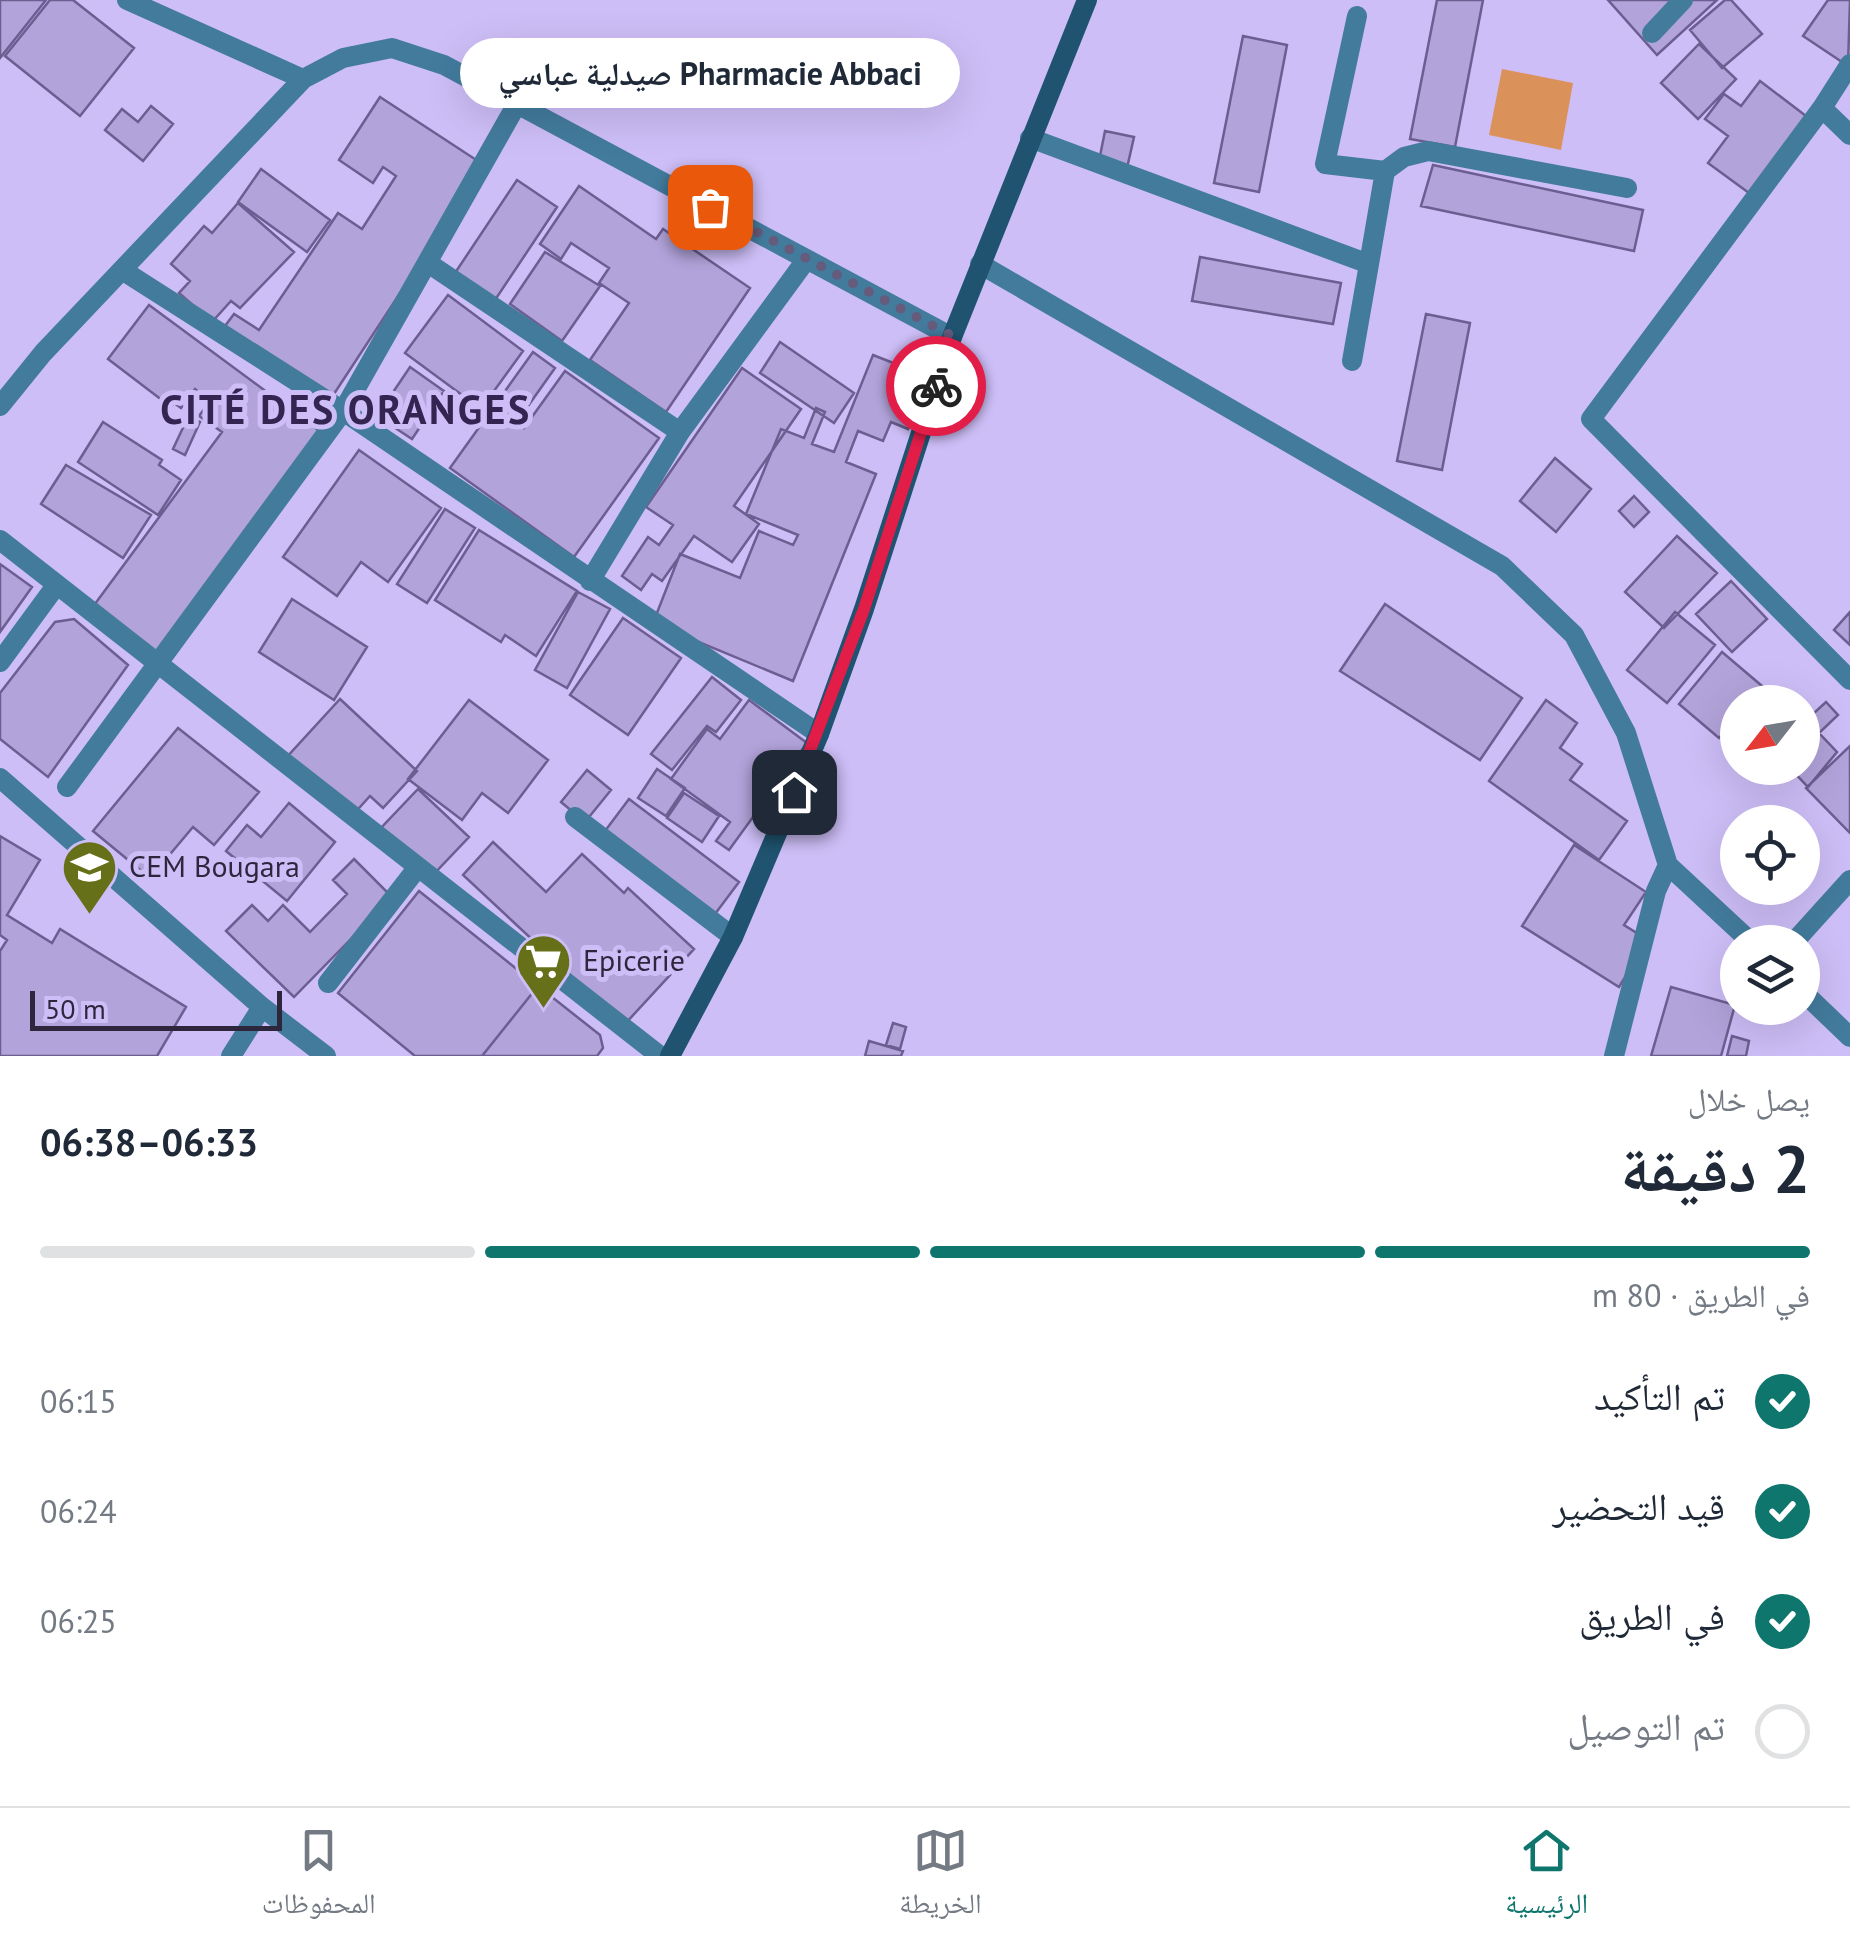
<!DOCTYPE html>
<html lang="ar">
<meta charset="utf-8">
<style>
body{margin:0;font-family:"PT Sans","Noto Naskh Arabic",sans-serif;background:#f6f6f7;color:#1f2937;direction:rtl;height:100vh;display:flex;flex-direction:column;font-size:38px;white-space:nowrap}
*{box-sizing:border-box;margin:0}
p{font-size:32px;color:#747a83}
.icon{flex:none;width:55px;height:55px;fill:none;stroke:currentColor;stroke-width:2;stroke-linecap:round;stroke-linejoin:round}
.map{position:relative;height:1056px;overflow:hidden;direction:ltr}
.sheet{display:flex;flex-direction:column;background:#fff;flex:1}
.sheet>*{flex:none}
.needle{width:65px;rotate:239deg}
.tools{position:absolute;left:1720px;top:685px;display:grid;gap:20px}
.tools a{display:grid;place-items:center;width:100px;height:100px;border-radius:50%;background:#fff;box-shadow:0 10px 40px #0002;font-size:50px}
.scale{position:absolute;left:30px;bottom:25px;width:252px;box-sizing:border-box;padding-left:10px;border:5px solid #2d263c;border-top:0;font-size:28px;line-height:35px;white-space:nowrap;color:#2d263c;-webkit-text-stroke:8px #cdbef7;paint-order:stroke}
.pin{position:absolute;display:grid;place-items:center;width:85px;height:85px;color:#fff;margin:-42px;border-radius:20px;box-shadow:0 5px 15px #0006}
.courier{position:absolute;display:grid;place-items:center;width:100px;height:100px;margin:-50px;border:8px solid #e11d48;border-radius:50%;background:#fff;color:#222;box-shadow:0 2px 12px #0007}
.bubble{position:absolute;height:70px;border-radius:35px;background:#fff;box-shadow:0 10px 40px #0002;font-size:32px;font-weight:800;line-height:70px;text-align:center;direction:rtl}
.overview em{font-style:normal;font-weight:800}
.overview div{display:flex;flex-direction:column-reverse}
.overview{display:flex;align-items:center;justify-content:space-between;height:170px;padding:0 40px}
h1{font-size:65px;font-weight:800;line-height:75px}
.bar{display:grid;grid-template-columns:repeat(4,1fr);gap:15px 10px;align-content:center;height:120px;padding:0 40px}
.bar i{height:12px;border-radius:8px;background:#e0e1e3}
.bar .current{background:#0f766e}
.bar p{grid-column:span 4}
ol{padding:0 40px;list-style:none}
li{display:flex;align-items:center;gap:30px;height:110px}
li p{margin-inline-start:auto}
li .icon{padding:10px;border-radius:50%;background:#0f766e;color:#fff;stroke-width:4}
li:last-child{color:#747a83}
li i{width:55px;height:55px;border:5px solid #e0e1e3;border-radius:50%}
.tab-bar{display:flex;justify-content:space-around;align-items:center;height:140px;border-top:2px solid #e0e1e3;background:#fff;font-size:28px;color:#747a83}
.tab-bar a{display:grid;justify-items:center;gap:5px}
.tab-bar .current{color:#0f766e}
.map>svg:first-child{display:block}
</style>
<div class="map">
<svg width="1850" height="1056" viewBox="0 0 1850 1056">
<rect width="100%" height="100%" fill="#cdbef7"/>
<!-- green -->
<path fill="#db915a" d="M1502,69L1573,83L1561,150L1489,135Z"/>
<!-- building -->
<path fill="#b2a3da" stroke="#6c5e91" stroke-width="2.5" d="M0,0H46L0,58Z
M50,0H73L134,48L80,116L5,56Z
M1437,0H1483L1455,147L1410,139Z
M1608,0H1717L1657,55Z
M1725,0H1731L1762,34L1722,68L1690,30Z
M1828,0H1850L1848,66L1803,36Z
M1243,36L1287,45L1259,192L1214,183Z
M1699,44L1736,79L1698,119L1661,83Z
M1760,81L1806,116L1749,193L1708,163L1728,136L1705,119L1724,94L1741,106Z
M380,97L484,165L332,397L225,326L234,314L259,330L338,213L362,229L396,176L383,167L373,183L339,160Z
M151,106L173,124L143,161L105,130L122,109L138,122Z
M1105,131L1134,137L1127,168L1099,161Z
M1433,165L1643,210L1634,251L1421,206Z
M261,169L330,220L307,252L238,202Z
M517,180L557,207L495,300L455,273Z
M579,186L656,239L663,229L750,288L666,412L590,360L629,303L599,283L609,268L571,243L561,259L540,244Z
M238,203L294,252L240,308L231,301L212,322L179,293L190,281L171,264L204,226L212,233Z
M545,252L600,286L562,341L510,304Z
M1200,257L1341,283L1333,324L1192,301Z
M448,295L523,351L481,409L405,353Z
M149,305L325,435L157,662L89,612L222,432L199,416L210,401L195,389L181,408L174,403L171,407L108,359Z
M1426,314L1470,323L1442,470L1397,461Z
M780,342L854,393L834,423L760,373Z
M533,352L555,368L516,423L524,428L565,371L659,438L574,557L450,468Z
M873,355L906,368L901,379L924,389L908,429L891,422L883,441L858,431L846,462L876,474L793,681L653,623L680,554L740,578L759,531L793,545L798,535L746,514L781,429L804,438L816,408L825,412L812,444L834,452Z
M410,367L444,391L412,439L377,416Z
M742,368L801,409L734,506L759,524L732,562L694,536L662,581L652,574L641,590L622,576L648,537L659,545L673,525L646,507Z
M188,417L200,422L185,455L173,449Z
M103,422L162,460L159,465L181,480L158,515L78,462Z
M359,450L441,508L388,582L361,562L337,596L283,557Z
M1555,458L1591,489L1556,532L1520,501Z
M66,465L151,515L123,558L41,504Z
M1634,496L1649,512L1634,527L1619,511Z
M445,509L475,528L427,603L397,584Z
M479,530L577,591L536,656L505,635L501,642L435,600Z
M1677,536L1717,573L1664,628L1625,592Z
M0,564L32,587L0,632Z
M1731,581L1767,619L1732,652L1696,614Z
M578,592L610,609L567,688L535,670Z
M292,599L367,647L334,700L259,652Z
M1385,604L1522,698L1480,760L1340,671Z
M1675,612L1715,645L1667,703L1627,670Z
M1850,612V645L1834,630Z
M623,618L681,658L628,735L570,695Z
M74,619L128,665L48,777L0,739V693L55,622Z
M1722,652L1762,686L1748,702H1738V716L1719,738L1679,704Z
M712,677L741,700L716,732L707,726L672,770L651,754Z
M1772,689L1787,702H1760Z
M340,699L417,771L383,808L370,796L350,818L286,758Z
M469,700L548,760L508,813L482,793L462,820L408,779Z
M749,700L807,743L729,850L716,841L730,822L671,779L707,729L720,739Z
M1546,700L1577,723L1560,748L1582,764L1570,780L1627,821L1599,860L1489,781Z
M1826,702L1838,715L1819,733L1837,752L1808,787L1790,768H1802V724Z
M178,728L259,792L214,845L193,827L150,878L93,831Z
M1850,746V833L1806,788Z
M657,769L685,788L666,816L638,798Z
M587,770L611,790L585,822L561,802Z
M418,789L469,837L431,877L380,829Z
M684,793L719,816L702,842L667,818Z
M629,799L739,882L709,922L599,839Z
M289,803L335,842L287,901L226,851L247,825L261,837Z
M0,836L40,860L7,915L52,943L60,929L186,1007L157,1056H0V951L7,940L0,935Z
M493,842L546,892L582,854L624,893L628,888L694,949L624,1025L463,875Z
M1574,845L1646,892L1624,925L1648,940L1619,987L1522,926Z
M354,859L392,897L294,997L226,931L252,905L268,921L283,905L310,932L347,894L333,880Z
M419,891L538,986L482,1056H415L338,993Z
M538,986L600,1035L603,1048L597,1056H482Z
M1671,987L1735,1005L1721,1056H1651Z
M893,1023L906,1027L900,1049L886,1045Z
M1732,1036L1749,1041L1746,1056H1727Z
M869,1041L903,1051L901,1056H865Z"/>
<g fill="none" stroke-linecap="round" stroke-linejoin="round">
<!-- service -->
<path stroke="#437b9d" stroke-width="20" d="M0,778L262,1007L326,1056
M231,1056L262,1007"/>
<!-- minor -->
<path stroke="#437b9d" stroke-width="20" d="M127,0L303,79
M1652,33L1683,0
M1850,64L1822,108L1850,135
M1822,108L1591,419L1850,680
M1030,138L1369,264L1385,171L1325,164L1357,16
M1385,171L1404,157L1428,151L1627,188
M428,263L680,432
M980,264L1502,566L1574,635L1626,733L1668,865L1656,891L1614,1056
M122,270L343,411L819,734
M1352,361L1369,264
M0,406L43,353L303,79L343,58L392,48L444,65L952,337
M0,540L660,1056
M590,581L680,432L806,260
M0,662L55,587
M67,787L343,411L518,102
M575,817L733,937
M1668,865L1751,942
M1794,942L1850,880
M328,983L418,867
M1802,991L1850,1037"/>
<!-- secondary -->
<path stroke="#1f536f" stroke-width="20" d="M670,1056L733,937L819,734L864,609L952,337L1087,0"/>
</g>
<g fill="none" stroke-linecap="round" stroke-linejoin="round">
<!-- done -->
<path stroke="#655b7d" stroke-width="10" stroke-dasharray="0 18" d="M710,207L952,336L936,386"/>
<!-- route -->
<path stroke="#e11d48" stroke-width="12" d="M794,792L864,609L936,386"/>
</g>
<!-- icons -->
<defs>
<symbol id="school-pin" viewBox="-11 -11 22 30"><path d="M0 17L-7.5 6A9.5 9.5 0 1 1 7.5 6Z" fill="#657019" stroke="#cdbef7"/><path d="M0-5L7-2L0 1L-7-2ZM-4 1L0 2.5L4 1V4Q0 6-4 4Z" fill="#fff"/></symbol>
<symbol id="supermarket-pin" viewBox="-11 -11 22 30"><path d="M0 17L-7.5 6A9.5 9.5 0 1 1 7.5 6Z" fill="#657019" stroke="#cdbef7"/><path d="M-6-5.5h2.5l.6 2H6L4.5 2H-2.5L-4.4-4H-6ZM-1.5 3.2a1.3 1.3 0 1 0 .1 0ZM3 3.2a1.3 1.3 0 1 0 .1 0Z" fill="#fff"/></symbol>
</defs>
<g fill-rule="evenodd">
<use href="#school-pin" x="58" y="836" width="63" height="86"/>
<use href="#supermarket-pin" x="512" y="930" width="63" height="86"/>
</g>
<g text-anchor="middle" stroke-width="10" stroke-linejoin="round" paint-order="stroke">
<!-- poi labels -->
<g font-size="30" fill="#2d263c" stroke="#cdbef7" text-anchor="start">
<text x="129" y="877">CEM Bougara</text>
<text x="583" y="971">Epicerie</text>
</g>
<!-- district labels -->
<g font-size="40" font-weight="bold" letter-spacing="2.5" fill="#332452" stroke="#cdbef7">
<text x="346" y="424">CITÉ DES ORANGES</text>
</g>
</g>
</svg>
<div class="tools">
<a><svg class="needle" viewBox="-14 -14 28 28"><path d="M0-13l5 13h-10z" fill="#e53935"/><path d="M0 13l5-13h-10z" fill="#747a83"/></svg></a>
<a><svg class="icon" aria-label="locate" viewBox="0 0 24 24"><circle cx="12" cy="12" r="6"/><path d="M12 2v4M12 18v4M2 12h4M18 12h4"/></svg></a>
<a><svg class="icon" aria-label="layers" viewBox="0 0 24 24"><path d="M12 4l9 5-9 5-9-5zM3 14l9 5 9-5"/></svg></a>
</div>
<div class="scale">50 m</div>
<div class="pin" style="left:710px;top:207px;background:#ea580c"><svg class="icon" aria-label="bag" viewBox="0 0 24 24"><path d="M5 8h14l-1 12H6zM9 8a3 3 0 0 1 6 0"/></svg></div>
<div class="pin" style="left:794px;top:792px;background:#1f2937"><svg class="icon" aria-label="home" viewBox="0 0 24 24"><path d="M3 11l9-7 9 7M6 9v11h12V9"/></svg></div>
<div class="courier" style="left:936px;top:386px"><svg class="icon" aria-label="bike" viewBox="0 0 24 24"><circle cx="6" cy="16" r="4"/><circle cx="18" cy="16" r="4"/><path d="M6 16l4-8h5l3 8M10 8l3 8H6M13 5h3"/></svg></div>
<div class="bubble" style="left:460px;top:38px;width:500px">Pharmacie Abbaci صيدلية عباسي</div>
</div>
<section class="sheet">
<div class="overview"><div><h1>2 دقيقة</h1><p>يصل خلال</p></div><em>06:33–06:38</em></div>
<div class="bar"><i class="current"></i><i class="current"></i><i class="current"></i><i></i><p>في الطريق · 80 m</p></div>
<ol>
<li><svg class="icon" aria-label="check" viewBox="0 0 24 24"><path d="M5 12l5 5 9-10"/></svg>تم التأكيد<p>06:15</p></li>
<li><svg class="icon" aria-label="check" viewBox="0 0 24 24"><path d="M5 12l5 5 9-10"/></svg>قيد التحضير<p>06:24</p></li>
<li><svg class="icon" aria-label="check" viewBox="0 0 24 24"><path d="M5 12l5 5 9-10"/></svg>في الطريق<p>06:25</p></li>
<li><i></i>تم التوصيل</li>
</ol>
</section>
<nav class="tab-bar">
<a class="current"><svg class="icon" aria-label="home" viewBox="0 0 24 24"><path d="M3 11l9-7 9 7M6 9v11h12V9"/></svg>الرئيسية</a>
<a><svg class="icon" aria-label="map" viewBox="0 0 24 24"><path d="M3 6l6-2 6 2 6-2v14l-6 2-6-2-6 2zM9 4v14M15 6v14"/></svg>الخريطة</a>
<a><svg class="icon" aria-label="saved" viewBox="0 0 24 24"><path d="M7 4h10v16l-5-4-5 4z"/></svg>المحفوظات</a>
</nav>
